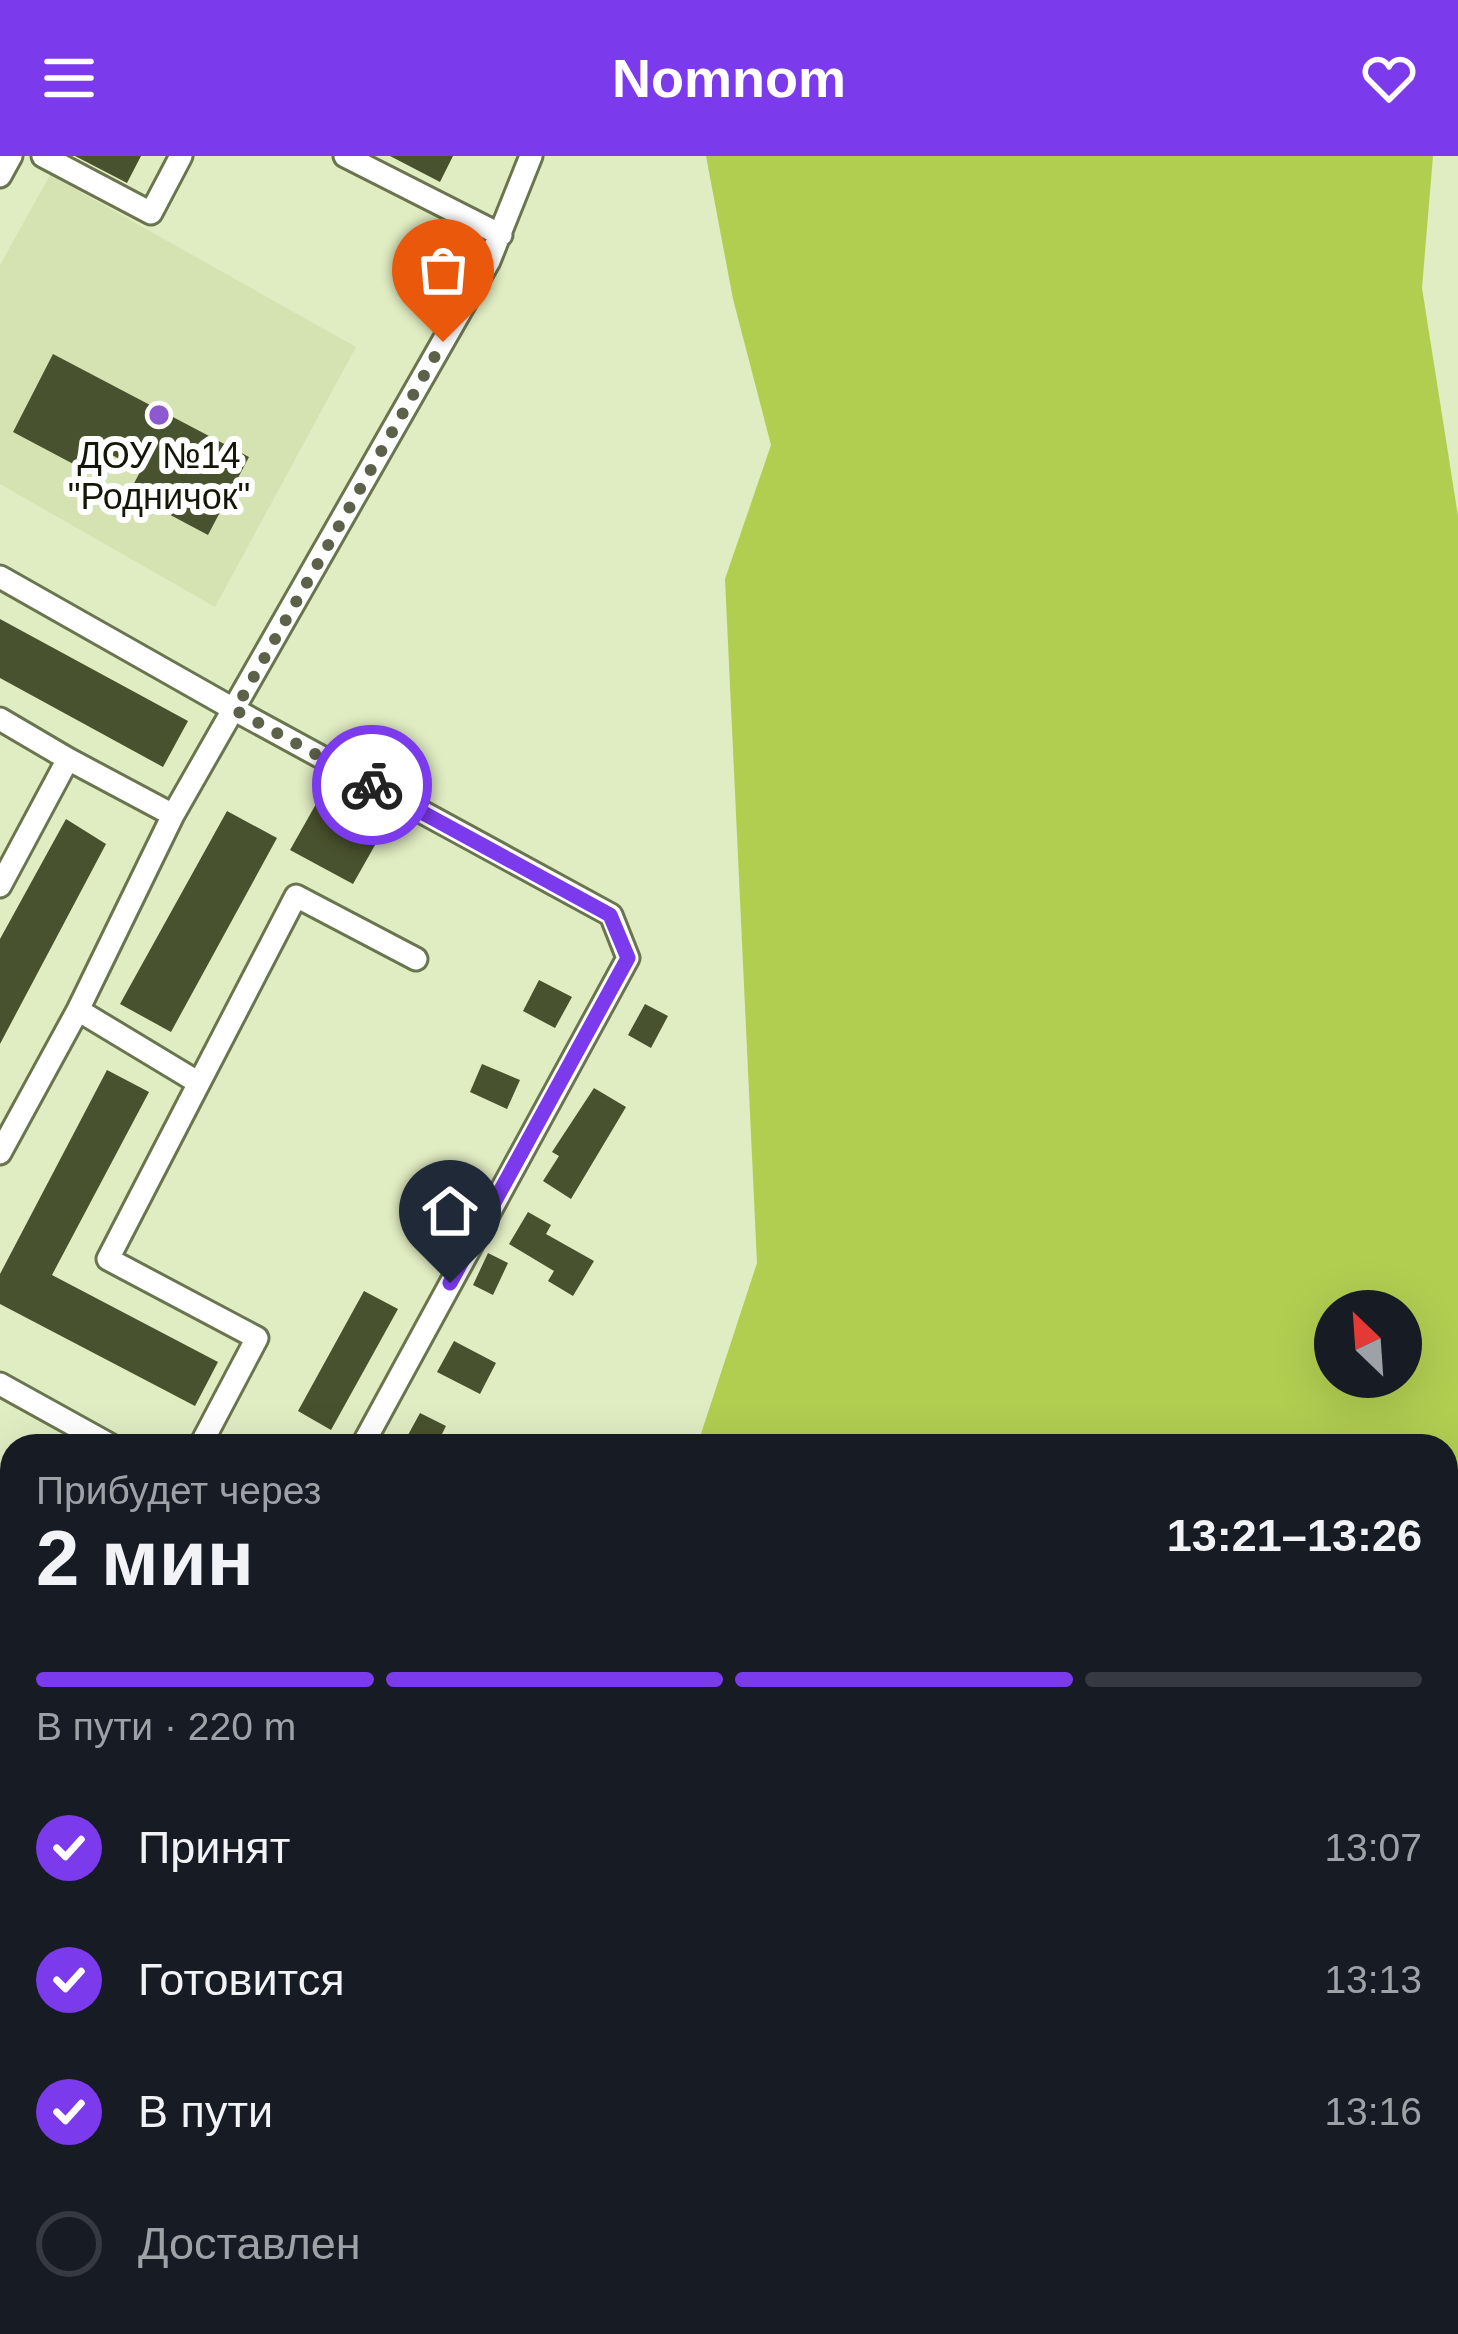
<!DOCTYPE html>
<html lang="ru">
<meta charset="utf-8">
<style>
body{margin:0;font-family:Helvetica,sans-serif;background:#242831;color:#f1f3f6;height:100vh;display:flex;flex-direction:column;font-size:45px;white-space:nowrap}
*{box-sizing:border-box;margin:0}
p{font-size:39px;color:#9ea1a6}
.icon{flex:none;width:66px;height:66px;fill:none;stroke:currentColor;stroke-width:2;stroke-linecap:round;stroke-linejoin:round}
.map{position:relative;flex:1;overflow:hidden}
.panel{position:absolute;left:0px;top:1278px;width:1458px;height:900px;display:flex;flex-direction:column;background:#171b24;border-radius:36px 36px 0 0;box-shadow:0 12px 48px #0002}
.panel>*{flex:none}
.needle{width:78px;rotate:335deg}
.controls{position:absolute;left:1314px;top:1134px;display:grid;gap:24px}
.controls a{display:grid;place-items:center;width:108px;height:108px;border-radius:50%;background:#171b24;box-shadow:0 12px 48px #0002;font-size:60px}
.pin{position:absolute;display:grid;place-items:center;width:102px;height:102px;color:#fff;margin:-123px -51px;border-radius:50% 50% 50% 0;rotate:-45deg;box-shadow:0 0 12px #0007}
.pin .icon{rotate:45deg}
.courier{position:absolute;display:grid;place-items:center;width:120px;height:120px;margin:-60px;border:9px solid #7c3aed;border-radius:50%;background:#fff;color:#222;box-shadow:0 3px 15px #0007}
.head em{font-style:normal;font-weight:600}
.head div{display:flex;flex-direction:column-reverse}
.head{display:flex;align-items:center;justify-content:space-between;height:204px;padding:0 36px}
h1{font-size:78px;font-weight:600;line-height:90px}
.bar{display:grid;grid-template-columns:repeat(4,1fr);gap:18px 12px;align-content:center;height:144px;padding:0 36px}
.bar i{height:15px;border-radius:9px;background:#363941}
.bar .selected{background:#7c3aed}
.bar p{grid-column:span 4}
ol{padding:0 36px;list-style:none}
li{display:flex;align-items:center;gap:36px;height:132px}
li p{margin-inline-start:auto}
li .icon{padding:12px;border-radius:50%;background:#7c3aed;color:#fff;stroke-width:4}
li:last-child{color:#9ea1a6}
li i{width:66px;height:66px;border:6px solid #363941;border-radius:50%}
header{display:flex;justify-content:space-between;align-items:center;height:156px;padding:0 36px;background:#7c3aed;color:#fff;font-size:54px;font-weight:600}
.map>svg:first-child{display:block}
</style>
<header><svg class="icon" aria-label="menu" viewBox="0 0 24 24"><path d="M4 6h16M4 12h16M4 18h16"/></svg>Nomnom<svg class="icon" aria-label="heart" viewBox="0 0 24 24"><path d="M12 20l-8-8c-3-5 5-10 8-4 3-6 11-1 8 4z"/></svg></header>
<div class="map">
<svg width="1458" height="2178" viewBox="0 0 1458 2178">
<rect width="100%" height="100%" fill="#e0ecc2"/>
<!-- built -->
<path fill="#d4e3b1" d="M50,19L356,191L215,451L0,328V109Z"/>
<!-- green -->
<path fill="#b2ce51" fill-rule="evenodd" d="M706,0H1433L1422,132L1458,360V1954L1446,1947V1290H697L757,1107L725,423L771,289L733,143ZM1335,1155H1401V1221H1335Z"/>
<!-- building -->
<path fill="#49522e" d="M75,0H141L127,27Z
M390,0H453L440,26Z
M53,198L249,301L208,379L129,337L141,314L108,297L96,320L13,276Z
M0,463L188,565L163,611L0,522Z
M316,648L379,682L353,728L290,694Z
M227,655L277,682L171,876L120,848Z
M66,663L106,688L0,888V783Z
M539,824L572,841L555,872L523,855Z
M645,848L668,860L651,892L628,879Z
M482,908L520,924L507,953L470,936Z
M107,914L149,936L52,1119L218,1206L195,1250L0,1148V1118Z
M594,932L626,951L571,1043L543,1025L559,1000L552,996Z
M458,1007L482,1022L460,1056L437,1042Z
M528,1056L551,1069L546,1078L594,1105L573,1140L548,1125L554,1115L509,1088Z
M488,1097L508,1107L493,1139L473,1129Z
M364,1135L398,1153L331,1274L298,1255Z
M454,1185L496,1207L480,1238L437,1216Z
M420,1257L446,1270L436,1290H402Z"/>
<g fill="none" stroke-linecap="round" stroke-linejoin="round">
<defs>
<path id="minor" d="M43,0L151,57L181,0
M345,0L501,79
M0,20L11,0
M0,421L235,554L611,759L628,802L362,1290
M0,563L68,603L0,730
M68,603L173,659
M78,854L199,927L108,1103L257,1182L200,1290
M199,927L296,740L416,803
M0,997L78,854L173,659L489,105L531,0
M0,1228L112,1290
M0,1494L12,1501
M0,1760L12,1767
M1446,1985L1458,1992
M0,2153L12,2158
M27,2166L51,2178
M694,2166L716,2178
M187,2178L192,2166
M1169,2178L1174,2166"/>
</defs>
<!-- minor casing -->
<use href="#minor" stroke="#6a754f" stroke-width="27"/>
<!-- minor -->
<use href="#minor" stroke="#fff" stroke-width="21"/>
</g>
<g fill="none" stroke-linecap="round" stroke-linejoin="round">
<!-- done -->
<path stroke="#5b6249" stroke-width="12" stroke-dasharray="0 21.6" d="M372,629L235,554L443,186"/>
<!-- route -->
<path stroke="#7c3aed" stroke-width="15" d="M372,629L610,759L628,802L450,1127"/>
</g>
<!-- markers -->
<circle fill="#8d59d1" stroke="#fff" stroke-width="4.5" cx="159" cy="259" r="12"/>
<g text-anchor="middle" stroke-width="12" stroke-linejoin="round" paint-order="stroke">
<!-- poi labels -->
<g font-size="36" fill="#141708" stroke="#fff">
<text x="159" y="312">ДОУ №14<tspan x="159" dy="41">"Родничок"</tspan></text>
</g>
</g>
</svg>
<div class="controls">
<a><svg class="needle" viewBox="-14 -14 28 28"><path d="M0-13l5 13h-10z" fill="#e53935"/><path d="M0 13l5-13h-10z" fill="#9ea1a6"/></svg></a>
</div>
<div class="pin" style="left:443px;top:186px;background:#ea580c"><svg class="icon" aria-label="bag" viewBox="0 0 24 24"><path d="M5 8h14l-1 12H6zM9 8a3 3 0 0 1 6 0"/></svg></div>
<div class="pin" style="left:450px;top:1127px;background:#1f2937"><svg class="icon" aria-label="home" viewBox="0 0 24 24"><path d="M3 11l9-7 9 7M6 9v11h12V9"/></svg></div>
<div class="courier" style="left:372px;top:629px"><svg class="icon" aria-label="bike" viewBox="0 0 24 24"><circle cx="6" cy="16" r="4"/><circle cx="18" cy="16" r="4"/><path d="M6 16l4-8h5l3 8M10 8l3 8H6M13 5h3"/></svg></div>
<section class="panel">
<div class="head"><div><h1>2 мин</h1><p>Прибудет через</p></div><em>13:21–13:26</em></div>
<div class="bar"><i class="selected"></i><i class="selected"></i><i class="selected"></i><i></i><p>В пути · 220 m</p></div>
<ol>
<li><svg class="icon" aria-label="check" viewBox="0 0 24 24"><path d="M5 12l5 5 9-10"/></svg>Принят<p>13:07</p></li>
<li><svg class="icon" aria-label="check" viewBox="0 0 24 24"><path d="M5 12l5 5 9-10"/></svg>Готовится<p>13:13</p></li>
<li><svg class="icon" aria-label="check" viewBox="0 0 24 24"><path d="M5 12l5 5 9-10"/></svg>В пути<p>13:16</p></li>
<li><i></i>Доставлен</li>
</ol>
</section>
</div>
